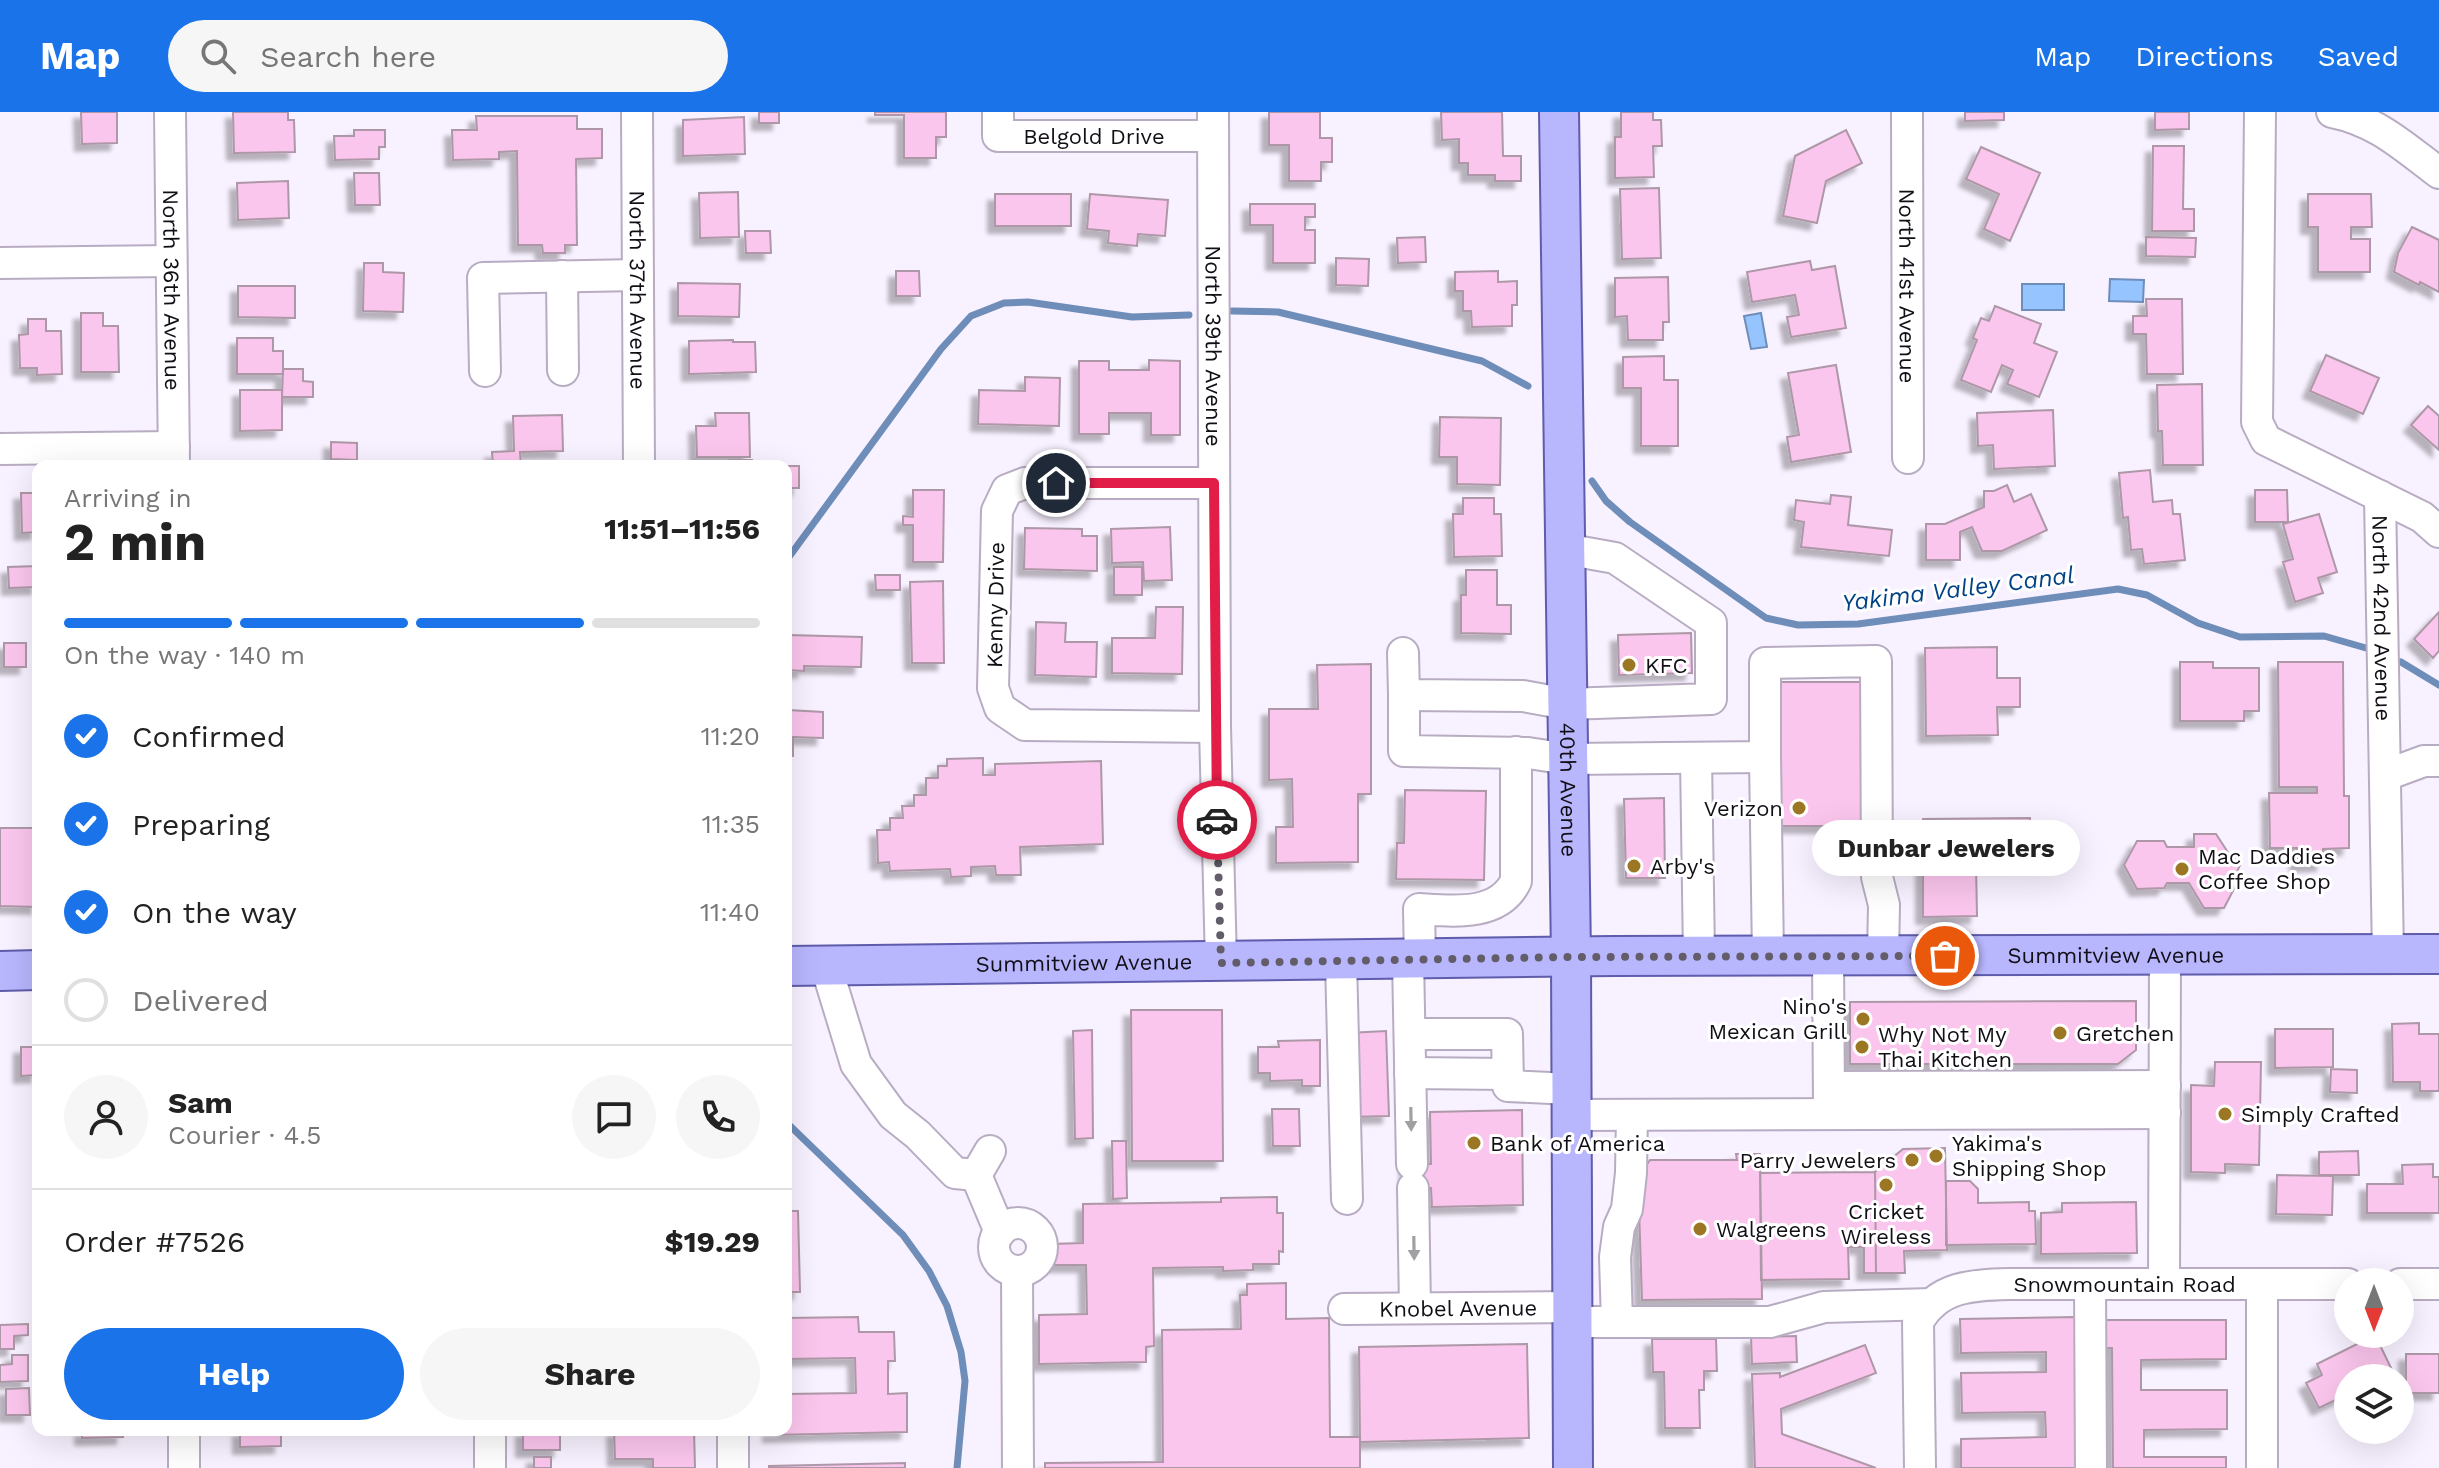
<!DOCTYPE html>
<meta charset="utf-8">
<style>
body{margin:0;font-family:"Work Sans",sans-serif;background:#f6f6f6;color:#222;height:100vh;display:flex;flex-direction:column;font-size:30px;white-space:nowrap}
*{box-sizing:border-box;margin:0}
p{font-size:26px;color:#767676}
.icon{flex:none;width:44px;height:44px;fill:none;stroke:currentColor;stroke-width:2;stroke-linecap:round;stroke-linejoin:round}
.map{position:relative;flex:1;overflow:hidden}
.drawer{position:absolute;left:32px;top:348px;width:760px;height:976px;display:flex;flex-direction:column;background:#fff;border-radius:16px;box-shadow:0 8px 32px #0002}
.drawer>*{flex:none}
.needle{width:52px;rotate:180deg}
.tools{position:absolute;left:2334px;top:1156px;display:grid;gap:16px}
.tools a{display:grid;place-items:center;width:80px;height:80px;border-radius:50%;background:#fff;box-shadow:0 8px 32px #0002;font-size:40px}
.pin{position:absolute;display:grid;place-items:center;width:68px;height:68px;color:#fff;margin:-34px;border:4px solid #fff;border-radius:50%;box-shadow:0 2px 8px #0007}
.courier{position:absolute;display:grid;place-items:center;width:80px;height:80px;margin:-40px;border:6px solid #e11d48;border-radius:50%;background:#fff;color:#222;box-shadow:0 2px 10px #0007}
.bubble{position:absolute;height:56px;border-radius:28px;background:#fff;box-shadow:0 8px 32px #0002;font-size:26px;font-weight:700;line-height:56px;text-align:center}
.headline em{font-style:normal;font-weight:700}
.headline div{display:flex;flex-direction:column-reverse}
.headline{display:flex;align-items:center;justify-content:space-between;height:136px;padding:0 32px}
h1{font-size:52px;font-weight:700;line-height:60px}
.bar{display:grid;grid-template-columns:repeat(4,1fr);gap:12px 8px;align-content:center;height:96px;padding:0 32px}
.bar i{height:10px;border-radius:6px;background:#e0e0e0}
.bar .on{background:#1a73e8}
.bar p{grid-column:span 4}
.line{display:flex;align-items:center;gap:20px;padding:0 32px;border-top:2px solid #e0e0e0}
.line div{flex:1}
.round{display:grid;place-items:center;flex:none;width:84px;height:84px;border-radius:42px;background:#f6f6f6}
ol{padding:0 32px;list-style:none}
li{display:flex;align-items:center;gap:24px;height:88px}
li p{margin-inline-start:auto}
li .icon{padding:8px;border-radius:50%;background:#1a73e8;color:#fff;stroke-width:4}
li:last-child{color:#767676}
li i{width:44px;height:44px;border:4px solid #e0e0e0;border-radius:50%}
.action{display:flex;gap:16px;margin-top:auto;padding:16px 32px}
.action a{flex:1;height:92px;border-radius:48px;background:#1a73e8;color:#fff;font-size:32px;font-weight:700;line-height:92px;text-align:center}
.action a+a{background:#f6f6f6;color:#222}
header{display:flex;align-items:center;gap:48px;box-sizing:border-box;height:112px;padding:0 40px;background:#1a73e8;color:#fff}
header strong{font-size:38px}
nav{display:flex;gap:44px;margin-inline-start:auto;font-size:28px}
.search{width:560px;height:72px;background:#f6f6f6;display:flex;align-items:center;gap:20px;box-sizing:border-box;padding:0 28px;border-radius:44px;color:#767676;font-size:30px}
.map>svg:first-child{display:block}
</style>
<header>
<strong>Map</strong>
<div class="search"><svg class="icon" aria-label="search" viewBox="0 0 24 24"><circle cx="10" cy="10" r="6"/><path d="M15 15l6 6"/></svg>Search here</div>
<nav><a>Map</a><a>Directions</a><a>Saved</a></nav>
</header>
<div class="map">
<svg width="2439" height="1356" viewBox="0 0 2439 1356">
<defs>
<filter id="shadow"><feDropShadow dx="-7" dy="7" stdDeviation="2" flood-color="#0004"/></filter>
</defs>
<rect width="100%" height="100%" fill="#f8f1ff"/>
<!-- water -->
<path fill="#96c4ff" stroke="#6e8db9" stroke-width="2" d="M2110,167L2144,168L2143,190L2109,189Z
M2022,172H2064V198H2022Z
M1761,201L1767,235L1751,237L1744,204Z"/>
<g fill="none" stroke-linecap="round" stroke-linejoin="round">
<!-- stream -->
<path stroke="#6e8db9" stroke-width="7" d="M1232,199L1278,200L1482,249L1528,274
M1592,369L1606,389L1630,410L1766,506L1798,513L1858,512L2118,477L2147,483L2198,511L2240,525L2324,524L2366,536
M786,449L941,237L971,204L1004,191L1028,190L1132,205L1189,203
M2401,550L2439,573
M786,1010L903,1123L929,1159L947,1194L961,1240L965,1269L957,1356"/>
</g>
<!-- building -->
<path fill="#fbc6ed" stroke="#ae98a7" stroke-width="2" filter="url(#shadow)" d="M81,0H117V31L82,32Z
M233,0H288V8H294L295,40L234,41Z
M759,0H779V11H759Z
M875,0H946V25H936V46H904V3H875Z
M1269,0H1320V26H1332V50H1321V69H1289V33H1269Z
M1441,0H1502L1503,44H1521V69H1495V63H1468V51H1459V27L1442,28Z
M1621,0H1653V8H1661L1662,34H1653L1654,65L1615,66V25H1621Z
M1965,0H2004V8L1965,9Z
M2155,0H2189V17L2155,18Z
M476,4H577V17H602V46L576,47L577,133H565V141H543L542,133H518L517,39L499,40V47L453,48L452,18H477Z
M744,5L745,42L683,44V8Z
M354,18H385V35H379V47L335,48L334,24H354Z
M1846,18L1862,51L1826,69L1817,111L1783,104L1795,44Z
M2153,34H2184L2183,97H2194V119H2152Z
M1981,35L2040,61L2010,129L1984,117L1999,82L1966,67Z
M354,61H379L380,93H355Z
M288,69L289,106L238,108L237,71Z
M1659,76L1661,146L1622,147L1620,77Z
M738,80L739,125L700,126L699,81Z
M995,82H1071V114H995Z
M1090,82L1168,88L1165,124L1138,122L1137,134L1108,131L1109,119L1087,117Z
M2308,82H2371L2372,115H2351V127H2370V160H2318V115H2308Z
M1250,92H1315V105H1305V118H1315V151H1273V113H1250Z
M2412,115L2439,128V180L2420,170L2419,173L2394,160L2398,141Z
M745,119H770L771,141H746Z
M1425,125L1426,150L1398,151L1397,126Z
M2146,125L2196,126L2195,145L2146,144Z
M1336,146L1369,147L1368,174L1336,173Z
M1810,149L1812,158L1835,154L1846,216L1791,225L1787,205L1799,203L1795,183L1752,190L1747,160Z
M364,151H383V160L404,161L403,200L363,199Z
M896,159H919L920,184H896Z
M1498,159V170L1517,169V193H1512V214L1472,215L1471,199H1463V179H1455V160Z
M1668,165L1669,210H1663V228H1628L1627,204L1615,205V166Z
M678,171L740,172L739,205L678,204Z
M238,174H295V206L238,205Z
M2146,187H2182L2183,262H2147L2146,222H2133V204H2147Z
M1995,194L2041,212L2034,231L2057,240L2039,285L2007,272L2013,258L2002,253L1991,280L1961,268L1977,228L1973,226L1981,206L1989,209Z
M81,201H103V214H118L119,260H81Z
M28,207H46V219H61L62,262L37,263V256H20L19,223L28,222Z
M237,226H273V239H283V262H237Z
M733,228V230H755L756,260L689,262V229Z
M2326,243L2379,266L2363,302L2310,279Z
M1664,244V268H1678V334H1641V276H1623V245Z
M1149,248L1180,249V323H1151V301H1109V322H1079V249H1109V258H1149Z
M1836,253L1851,340L1791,350L1787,325L1799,323L1788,261Z
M283,257H303V269L313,270V285H282Z
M1025,265L1060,266L1059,314L978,312L979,278L1025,279Z
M2202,272L2203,353H2163L2162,319H2158L2157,273Z
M240,278H282V318L240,319Z
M2428,294L2439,304V338L2411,313Z
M2053,298L2055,354L1994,357L1993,333L1978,334L1977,301Z
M715,301H749L750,345H697L696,314H716Z
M562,303L563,339L520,340L521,354H493L492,340L514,339L513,304Z
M1440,305L1501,306L1500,373L1457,372V345H1439Z
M331,330L357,331V348L331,347Z
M729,348H752V354H729Z
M286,349L325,350V354H286Z
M786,354H799V376H786Z
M2150,358L2153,390L2172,388L2173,402H2180L2185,448L2144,452L2142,437L2131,438L2128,405L2123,406L2119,361Z
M2007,373L2014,390L2031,382L2047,418L2002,439H1982L1972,415L1960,420V448H1926V412H1945L1984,395V379H1994Z
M913,378H944L943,450H913V413H903V404L913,405Z
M2255,378H2287L2288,410H2255Z
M21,381H38V420L22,421Z
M1831,383L1851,385L1848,413L1892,418L1889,444L1801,435L1804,410L1794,408L1796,388L1830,392Z
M1463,386H1494V402H1501L1502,444L1454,445L1453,402H1463Z
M2319,402L2337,460L2318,466L2323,481L2295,490L2283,450L2293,447L2283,412Z
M1170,415L1172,468L1144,469L1143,450L1112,451L1111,417Z
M1025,416L1082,417V424H1097V459L1024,457Z
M38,454V475L9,476L8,455Z
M1114,455H1142V483H1114Z
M1466,458H1497V493H1511V522L1461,521V483H1466Z
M875,463H900V478H876Z
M943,469L944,551H912L910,470Z
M1156,495H1183L1182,562L1112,561V526H1155Z
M2439,500V539L2433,546L2414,527Z
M1036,510L1066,511L1065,530H1097L1096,565L1035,563Z
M1691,521L1692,561L1619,563L1618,523Z
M788,523L862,525L861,555L804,554V559L787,558Z
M4,531H26V555H4Z
M1997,535V566H2020V595H1997L1998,623L1926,624L1925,536Z
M2180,550H2213V556H2259V599H2244V609H2180Z
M2278,550H2343L2344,684H2349V736L2323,737V752L2297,753V736H2270L2269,681H2317V675H2279Z
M1371,552V682H1358V750L1276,751V715H1293L1292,667L1269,668V597H1318L1317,553Z
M1781,570H1870V714H1781Z
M786,588H789L788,598L823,600V626L793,625V644H786Z
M983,646V663H995V652L1101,649L1103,732L1020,735L1021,763H996L995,754L971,755V764L951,765L950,757L890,759L889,750L878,751L877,718H890V706H903L902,694H914V683H926V666H938V654H947V647Z
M1405,678L1486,679L1484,768L1396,767L1397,731H1404Z
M1664,686L1665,766H1626L1624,687Z
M2030,706V752L1976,753L1977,804L1923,805V707Z
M0,716H38V795L0,794Z
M2194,722H2216L2231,745H2237L2240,753L2237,760H2231L2228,765L2234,777L2224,796H2204L2189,771H2167L2164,776L2137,777L2124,753L2137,729H2164L2167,735H2194Z
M2136,889V938L2118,952H1850V890Z
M1131,898H1222L1223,1049H1132Z
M2419,911V922H2439V979H2420V970H2393L2392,912Z
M2275,917H2333V955L2275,956Z
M1092,918L1093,1026L1075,1027L1073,919Z
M1386,919L1389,1004L1349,1005L1347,921Z
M1320,928V974H1302V968L1270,969V961H1258V935H1279L1278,929Z
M21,935H38V963L21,964Z
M2215,950H2261L2259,1053L2225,1052V1061L2191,1060V973L2214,974Z
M2331,957L2357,958V981L2330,980Z
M1272,997H1299L1300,1034H1273Z
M1522,998L1523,1093L1432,1095L1431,1076H1407V1052H1431L1430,1000Z
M1112,1029H1126L1127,1086L1113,1087Z
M1945,1036L1947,1138L1904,1139L1905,1161H1876L1875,1060L1903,1037Z
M2358,1039L2359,1063H2319V1040Z
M1736,1042H1760L1762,1187L1642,1188L1638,1065L1650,1048H1737Z
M2433,1052V1065H2439V1101H2367V1072H2403L2402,1053Z
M1875,1060L1876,1161H1864V1135H1848L1849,1167L1761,1168L1760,1061Z
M2277,1063L2333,1064L2332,1103L2276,1102Z
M1946,1069H1970L1978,1077V1091L2029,1090V1099H2035L2036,1132L1946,1133Z
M1277,1085V1101H1283V1140L1279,1139V1152H1253V1158L1223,1159V1155L1153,1156L1154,1234L1146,1235V1250L1039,1252V1203L1087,1202L1086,1153H1051L1050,1132L1083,1131V1092L1221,1090V1086Z
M2136,1090L2137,1141L2041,1142V1101L2062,1100V1091Z
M786,1099H798L800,1180H786Z
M1286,1171V1207L1329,1206L1330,1325H1360V1356H1045V1351L1163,1350L1162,1218L1241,1217L1240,1183H1247V1172Z
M858,1205L859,1220H894L895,1249H888V1282L907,1281V1320L770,1323V1318H786V1282L856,1281L855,1246L786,1247V1206Z
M2076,1205L2079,1356H1961V1327L2046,1325L2045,1300L1962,1301L1961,1261L2046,1260V1240L1961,1241L1960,1207Z
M2101,1208H2226V1247L2141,1248V1278H2227V1317L2144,1318V1345H2226V1356H2113L2112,1236H2101Z
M28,1212V1223L14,1224V1237H0V1213Z
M2375,1223L2393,1260L2381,1266H2348V1282L2319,1296L2306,1271L2322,1263L2317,1252Z
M1796,1224L1797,1250L1752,1252L1751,1225Z
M1652,1227H1716L1717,1259H1704V1278H1699L1700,1316H1665L1664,1260H1653Z
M1527,1232L1529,1326L1360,1330L1359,1235Z
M1865,1233L1876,1261L1781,1297L1782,1322L1876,1356H1755L1752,1262L1780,1261V1265Z
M2406,1242H2439V1281H2406Z
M12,1243H28V1269L0,1270V1253L12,1252Z
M29,1276L30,1303H6V1277Z
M82,1318H123V1325L82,1326Z
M240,1318H281V1334L240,1335Z
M523,1318H560V1338H523Z
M614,1318H694L695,1356H653V1347H615Z
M534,1345H551V1356H534Z
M905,1351V1356H769V1354Z"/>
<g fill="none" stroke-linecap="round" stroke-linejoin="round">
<defs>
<g id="minor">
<path id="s1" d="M170,0L174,354"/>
<path id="s2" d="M637,0L639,354"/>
<path id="s3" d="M998,0V24H1213"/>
<path id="s4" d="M1213,0L1215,615L1221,851"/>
<path id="s5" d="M1907,0L1908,346"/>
<path d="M2260,0L2257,310L2266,328L2422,405L2439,420"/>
<path d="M2332,0C2377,9 2403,34 2439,61"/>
<path d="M0,151L171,149"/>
<path d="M562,164L563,258"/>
<path d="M485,259L483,166L638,163"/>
<path d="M0,337L174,335"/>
<path d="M1214,371H1025L1007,378L997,399L993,576L1000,596L1025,613L1215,615"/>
<path id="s6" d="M2380,384L2388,843"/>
<path d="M1403,541L1404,583L1523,584L1567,592L1711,587V511L1615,446L1565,437"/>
<path d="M1404,583V639L1528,641L1568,647L1765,645V551L1876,549L1877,765L1884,793L1883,844"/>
<path d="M1765,645L1768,844"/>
<path d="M1696,646L1699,844"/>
<path d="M2386,663L2424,649H2439"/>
<path d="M1828,844L1829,992"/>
<path d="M1408,847L1412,1052"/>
<path d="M1420,847L1419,797C1453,799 1499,805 1516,769V640"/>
<path d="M1341,849L1347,1087"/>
<path d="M826,854L856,952L893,1003L918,1023L955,1061L976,1063L990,1039"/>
<path d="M1410,922H1507L1508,974L1571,977"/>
<path d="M1410,961L1508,962"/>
<path d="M1829,975L2165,974"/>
<path d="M1571,1003L2165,1001"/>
<path d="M976,1063L1000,1120"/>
<path d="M1413,1076L1415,1196"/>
<circle cx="1018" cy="1135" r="24"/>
<path d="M1017,1159L1018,1356"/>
<path d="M2090,1172L2091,1356"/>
<path d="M2164,1172L2165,843"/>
<path d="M2262,1172V1356"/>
<path d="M2400,1172H2439"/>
<path id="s7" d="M1344,1197L1571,1195"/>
<path d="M1571,1210H1770L1824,1195L1932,1192"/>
<path d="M1617,1210L1615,1145L1619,1115L1627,1097L1631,1061L1632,1003"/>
<path d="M184,1318V1356"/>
<path d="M490,1318V1356"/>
<path d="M733,1318V1356"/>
<path id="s8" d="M1920,1356L1918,1210C1938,1173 1974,1173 2012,1172H2348"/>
</g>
<g id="major">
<path id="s9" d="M1559,0L1571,845L1573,1356"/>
<path id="s10" d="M786,854L1614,844L2439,842"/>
<path d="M0,859L38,858"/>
</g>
</defs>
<!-- minor casing -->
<use href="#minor" stroke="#b8acc2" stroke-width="34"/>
<!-- major casing -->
<use href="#major" stroke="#5f5cac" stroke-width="42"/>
<!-- minor -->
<use href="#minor" stroke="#fff" stroke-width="30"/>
<!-- major -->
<use href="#major" stroke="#b8b6fd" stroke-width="38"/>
</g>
<!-- one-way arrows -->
<defs><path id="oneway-solid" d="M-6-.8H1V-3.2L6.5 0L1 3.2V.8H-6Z" transform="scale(2)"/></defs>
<g fill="#a09fa2">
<use href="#oneway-solid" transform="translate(1411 1007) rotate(89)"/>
<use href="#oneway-solid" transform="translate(1414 1136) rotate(89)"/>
</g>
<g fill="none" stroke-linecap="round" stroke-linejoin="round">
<!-- done -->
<path stroke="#625d68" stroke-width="8" stroke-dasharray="0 14.4" d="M1217,708L1221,851L1571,845L1945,844"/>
<!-- route -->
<path stroke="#e11d48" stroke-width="10" d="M1056,371H1214L1217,708"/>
</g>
<!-- markers -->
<g fill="#9b7723" stroke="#fff" stroke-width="3">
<circle cx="1629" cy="553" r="8"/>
<circle cx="1799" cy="696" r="8"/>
<circle cx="1634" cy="754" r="8"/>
<circle cx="2182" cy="757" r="8"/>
<circle cx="1863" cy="907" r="8"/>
<circle cx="2060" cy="921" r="8"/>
<circle cx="1862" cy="935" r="8"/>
<circle cx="2225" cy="1002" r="8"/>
<circle cx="1474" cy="1031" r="8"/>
<circle cx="1936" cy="1044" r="8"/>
<circle cx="1912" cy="1048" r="8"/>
<circle cx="1886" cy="1073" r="8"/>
<circle cx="1700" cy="1117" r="8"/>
</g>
<g text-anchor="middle" stroke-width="6" stroke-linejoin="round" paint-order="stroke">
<!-- street labels -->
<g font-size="22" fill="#120e16" stroke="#fff">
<text dy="8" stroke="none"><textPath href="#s3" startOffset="120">Belgold Drive</textPath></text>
<text dy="8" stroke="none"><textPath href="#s5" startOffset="174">North 41st Avenue</textPath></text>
<text dy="8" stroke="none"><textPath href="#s1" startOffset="178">North 36th Avenue</textPath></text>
<text dy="8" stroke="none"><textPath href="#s2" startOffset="178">North 37th Avenue</textPath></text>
<text dy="8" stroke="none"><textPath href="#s4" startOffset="234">North 39th Avenue</textPath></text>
<text transform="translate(995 493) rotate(-89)" y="8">Kenny Drive</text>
<text dy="8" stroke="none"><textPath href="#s6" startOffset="122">North 42nd Avenue</textPath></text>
<text dy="8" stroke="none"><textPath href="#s9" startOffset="678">40th Avenue</textPath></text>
<text dy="8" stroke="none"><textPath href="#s10" startOffset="1330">Summitview Avenue</textPath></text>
<text dy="8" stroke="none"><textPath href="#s10" startOffset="298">Summitview Avenue</textPath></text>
<text dy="8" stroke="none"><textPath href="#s8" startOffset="366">Snowmountain Road</textPath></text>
<text dy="8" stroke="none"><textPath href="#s7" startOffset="114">Knobel Avenue</textPath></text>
</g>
<!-- poi labels -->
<g font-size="22" fill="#120e16" stroke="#fff" text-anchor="start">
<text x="1645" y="561">KFC</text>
<text x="1783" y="704" text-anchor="end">Verizon</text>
<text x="2198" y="752">Mac Daddies<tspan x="2198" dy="25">Coffee Shop</tspan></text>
<text x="1650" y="762">Arby's</text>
<text x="1847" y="902" text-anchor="end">Nino's<tspan x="1847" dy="25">Mexican Grill</tspan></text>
<text x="2076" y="929">Gretchen</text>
<text x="1878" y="930">Why Not My<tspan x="1878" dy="25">Thai Kitchen</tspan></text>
<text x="2241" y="1010">Simply Crafted</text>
<text x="1490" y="1039">Bank of America</text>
<text x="1952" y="1039">Yakima's<tspan x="1952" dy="25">Shipping Shop</tspan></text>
<text x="1896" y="1056" text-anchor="end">Parry Jewelers</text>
<text x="1886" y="1107" text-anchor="middle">Cricket<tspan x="1886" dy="25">Wireless</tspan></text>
<text x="1716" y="1125">Walgreens</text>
</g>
<!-- water labels -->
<g font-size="24" font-style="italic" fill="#004285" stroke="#fff">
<text transform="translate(1958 477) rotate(-7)" y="8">Yakima Valley Canal</text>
</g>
</g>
</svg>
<div class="tools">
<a><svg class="needle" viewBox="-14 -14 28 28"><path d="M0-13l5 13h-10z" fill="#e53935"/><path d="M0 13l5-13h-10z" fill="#767676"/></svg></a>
<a><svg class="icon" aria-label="layers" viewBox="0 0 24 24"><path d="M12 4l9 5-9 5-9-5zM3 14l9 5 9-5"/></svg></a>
</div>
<div class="pin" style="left:1945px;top:844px;background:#ea580c"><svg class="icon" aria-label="bag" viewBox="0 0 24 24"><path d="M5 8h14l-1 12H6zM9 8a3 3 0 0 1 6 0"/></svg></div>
<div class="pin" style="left:1056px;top:371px;background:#1f2937"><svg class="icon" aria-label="home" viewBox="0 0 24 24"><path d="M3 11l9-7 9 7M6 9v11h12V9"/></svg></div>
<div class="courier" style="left:1217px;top:708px"><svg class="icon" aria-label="car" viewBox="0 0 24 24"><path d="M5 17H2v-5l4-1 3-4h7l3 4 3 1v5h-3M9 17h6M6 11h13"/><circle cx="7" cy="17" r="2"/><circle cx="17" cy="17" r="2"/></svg></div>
<div class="bubble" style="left:1812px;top:708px;width:268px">Dunbar Jewelers</div>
<section class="drawer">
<div class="headline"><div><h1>2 min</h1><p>Arriving in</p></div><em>11:51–11:56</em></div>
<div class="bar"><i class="on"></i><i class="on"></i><i class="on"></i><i></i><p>On the way · 140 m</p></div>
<ol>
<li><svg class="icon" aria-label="check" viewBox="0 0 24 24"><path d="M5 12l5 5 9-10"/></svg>Confirmed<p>11:20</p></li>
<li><svg class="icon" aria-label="check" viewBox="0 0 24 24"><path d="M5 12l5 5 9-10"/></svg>Preparing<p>11:35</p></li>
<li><svg class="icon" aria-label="check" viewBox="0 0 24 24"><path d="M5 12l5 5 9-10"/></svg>On the way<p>11:40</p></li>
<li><i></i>Delivered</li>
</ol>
<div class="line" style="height:144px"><a class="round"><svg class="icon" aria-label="person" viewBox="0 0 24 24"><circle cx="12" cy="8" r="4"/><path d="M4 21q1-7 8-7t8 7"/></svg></a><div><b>Sam</b><p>Courier · 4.5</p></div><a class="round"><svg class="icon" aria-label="chat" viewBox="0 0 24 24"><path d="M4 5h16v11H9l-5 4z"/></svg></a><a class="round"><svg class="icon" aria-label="phone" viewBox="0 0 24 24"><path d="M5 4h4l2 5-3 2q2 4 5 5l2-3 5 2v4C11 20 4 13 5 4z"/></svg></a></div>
<div class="line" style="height:104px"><div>Order #7526</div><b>$19.29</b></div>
<div class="action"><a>Help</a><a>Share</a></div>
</section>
</div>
